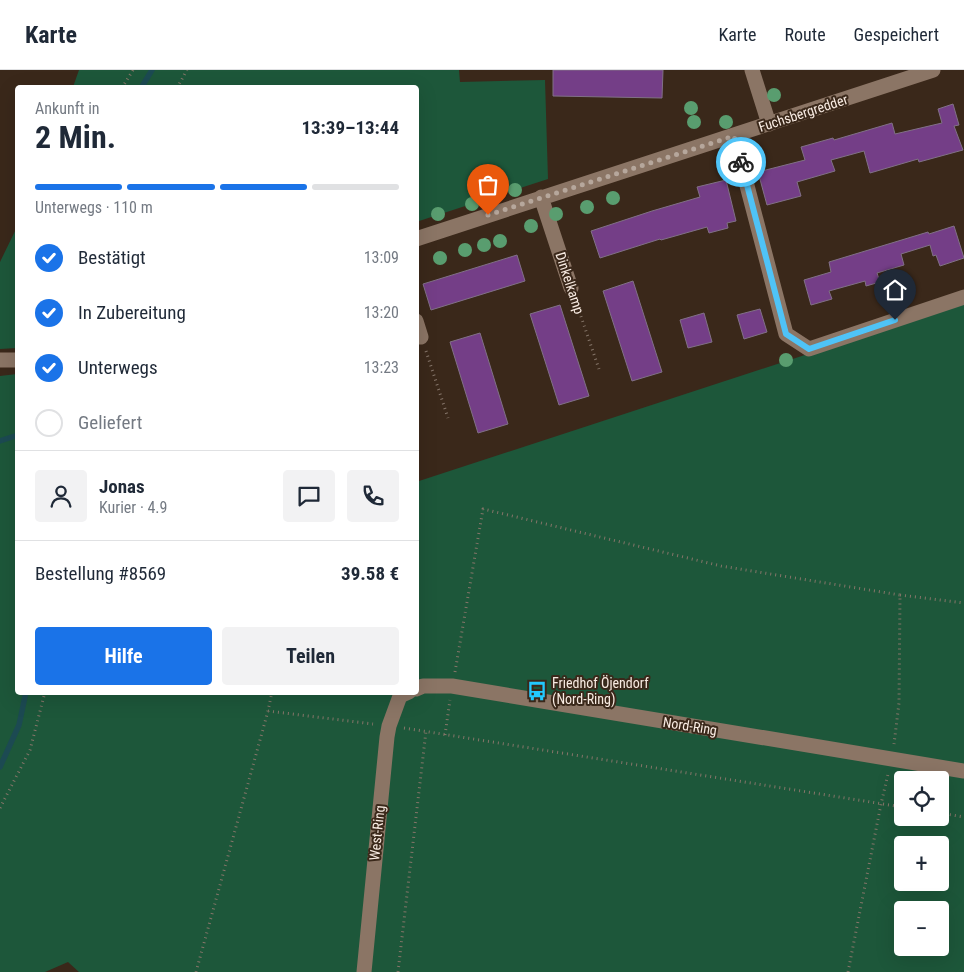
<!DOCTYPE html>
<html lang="de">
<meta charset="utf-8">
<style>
body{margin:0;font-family:"Roboto Condensed",sans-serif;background:#f2f2f3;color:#1f2937;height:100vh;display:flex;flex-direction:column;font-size:19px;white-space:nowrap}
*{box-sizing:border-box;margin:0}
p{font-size:16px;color:#747a83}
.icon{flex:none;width:28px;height:28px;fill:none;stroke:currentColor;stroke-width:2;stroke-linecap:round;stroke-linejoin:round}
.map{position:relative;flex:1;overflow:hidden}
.panel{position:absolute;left:15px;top:15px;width:404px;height:610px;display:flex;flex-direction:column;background:#fff;border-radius:5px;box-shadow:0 5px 20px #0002}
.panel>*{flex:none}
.buttons{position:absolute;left:894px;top:701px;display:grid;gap:10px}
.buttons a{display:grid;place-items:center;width:55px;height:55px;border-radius:5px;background:#fff;box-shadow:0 5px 20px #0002;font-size:25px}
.pin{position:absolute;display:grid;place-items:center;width:42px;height:42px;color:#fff;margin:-51px -21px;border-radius:50% 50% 50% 0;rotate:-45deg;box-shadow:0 0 5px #0007}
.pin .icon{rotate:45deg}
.courier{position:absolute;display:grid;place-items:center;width:50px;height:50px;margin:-25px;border:4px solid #4fc3f7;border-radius:50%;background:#fff;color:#222;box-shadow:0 1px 6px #0007}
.head em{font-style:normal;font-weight:700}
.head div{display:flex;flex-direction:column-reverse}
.head{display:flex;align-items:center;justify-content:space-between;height:85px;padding:0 20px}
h1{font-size:32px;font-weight:700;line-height:38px}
.bar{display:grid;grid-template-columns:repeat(4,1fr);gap:8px 5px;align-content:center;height:60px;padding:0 20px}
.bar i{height:6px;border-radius:4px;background:#e0e1e3}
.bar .selected{background:#1a73e8}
.bar p{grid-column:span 4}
.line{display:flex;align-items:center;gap:12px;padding:0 20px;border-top:1px solid #e0e1e3}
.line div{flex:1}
.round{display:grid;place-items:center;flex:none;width:52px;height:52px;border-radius:5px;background:#f2f2f3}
ol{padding:0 20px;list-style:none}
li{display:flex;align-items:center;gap:15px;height:55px}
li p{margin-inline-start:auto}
li .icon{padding:5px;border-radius:50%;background:#1a73e8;color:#fff;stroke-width:4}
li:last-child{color:#747a83}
li i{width:28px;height:28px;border:2px solid #e0e1e3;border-radius:50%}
.primary-button{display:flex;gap:10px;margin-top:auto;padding:10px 20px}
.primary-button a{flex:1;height:58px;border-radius:5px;background:#1a73e8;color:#fff;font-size:20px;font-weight:700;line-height:58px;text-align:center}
.primary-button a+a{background:#f2f2f3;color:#1f2937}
header{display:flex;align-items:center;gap:30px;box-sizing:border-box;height:70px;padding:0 25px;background:#fff;border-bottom:1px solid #e0e1e3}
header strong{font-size:24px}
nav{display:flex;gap:28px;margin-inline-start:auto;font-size:18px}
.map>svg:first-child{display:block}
</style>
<header>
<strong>Karte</strong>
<nav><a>Karte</a><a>Route</a><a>Gespeichert</a></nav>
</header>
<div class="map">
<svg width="964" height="902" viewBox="0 0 964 902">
<rect width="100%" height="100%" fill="#3a281a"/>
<!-- green -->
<path fill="#1d573a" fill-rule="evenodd" d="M79,0H459L460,12L545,10L548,109L416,152V18L73,17Z
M17,157V278L0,279V192Z
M964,233V902H79L68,892L45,902H0V306L17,304L18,622H416V412ZM902,710H940V748H902ZM902,775H940V812H902ZM902,840H940V878H902Z"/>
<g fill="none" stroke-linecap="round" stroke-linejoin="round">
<!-- stream -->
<path stroke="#1c4a52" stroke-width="5.5" d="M141,18L152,0
M0,371L18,365
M0,697L19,655L26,622"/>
</g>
<!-- building -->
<path fill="#743e87" stroke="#817186" d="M553,0H663L662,28L553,26Z
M953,34L959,55L954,56L963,80L919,92L918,89L870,103L864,81L831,90L835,101L797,112L801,126L767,135L758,102L805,90L801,77L833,68L834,70L892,53L895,64L942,53L938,39Z
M726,110L736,151L727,153L728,158L709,163L707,157L661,170L660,169L600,188L591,161L652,141L700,127L697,117Z
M954,156L964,188L940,196L936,185L933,186L930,175L901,184L904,195L877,203L880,212L866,216L865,211L829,221L832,229L811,235L804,210L831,202L829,192L928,162L929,164Z
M517,185L525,211L431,240L423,214Z
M633,211L662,302L632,311L603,221Z
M560,235L589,326L559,335L530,244Z
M760,239L767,262L744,269L737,245Z
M704,243L712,272L688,278L680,250Z
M480,263L508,354L478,363L450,272Z"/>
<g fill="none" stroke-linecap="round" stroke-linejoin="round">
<!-- path -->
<path stroke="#857569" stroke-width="3" stroke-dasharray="1 4" stroke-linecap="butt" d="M122,18L133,0
M177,18L187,0
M576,232L599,299
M426,281L448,348
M900,525L964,533
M455,602L483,439L721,496L900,525L899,633L894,674
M268,641L373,654
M404,658L902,737
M445,665L450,630
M0,738L30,680L45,622
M940,743L964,747
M196,902L268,641L272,622
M398,902L426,661
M848,902L881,734L888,704"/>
<!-- minor -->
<path stroke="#8b7565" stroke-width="15" d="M752,0L769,54
M734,66L786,264L809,279L964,227
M541,127L571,218
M416,169L933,0
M416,251L421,267
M0,290H18
M416,619L423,616H452L964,701
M364,902L387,667L389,656L400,626L409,622"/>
</g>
<!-- trees -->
<g fill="#599d6f">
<circle cx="774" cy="25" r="7"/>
<circle cx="691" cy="38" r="7"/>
<circle cx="694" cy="52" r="7"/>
<circle cx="726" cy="52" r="7"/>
<circle cx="515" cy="120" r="7"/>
<circle cx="496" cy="125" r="7"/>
<circle cx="613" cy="128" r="7"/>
<circle cx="472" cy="134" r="7"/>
<circle cx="587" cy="137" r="7"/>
<circle cx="438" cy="144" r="7"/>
<circle cx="556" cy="144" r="7"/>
<circle cx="531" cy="156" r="7"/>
<circle cx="500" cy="171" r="7"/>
<circle cx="484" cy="175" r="7"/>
<circle cx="465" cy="180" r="7"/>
<circle cx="440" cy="188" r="7"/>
<circle cx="786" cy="290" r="7"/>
</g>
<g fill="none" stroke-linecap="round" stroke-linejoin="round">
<!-- done -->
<path stroke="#b6a79c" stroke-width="5" stroke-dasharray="0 9" d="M488,145L734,66L741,92"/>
<!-- route -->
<path stroke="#4fc3f7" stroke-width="6" d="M741,92L786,264L809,279L895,250"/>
</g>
<!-- icons -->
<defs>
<symbol id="bus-bare" viewBox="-9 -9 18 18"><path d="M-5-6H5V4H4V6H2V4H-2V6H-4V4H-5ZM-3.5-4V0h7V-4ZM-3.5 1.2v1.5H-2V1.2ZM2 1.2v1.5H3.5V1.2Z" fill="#22c9fe" stroke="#3a281a" stroke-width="2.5" paint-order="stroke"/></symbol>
</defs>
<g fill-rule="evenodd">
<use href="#bus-bare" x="523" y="607" width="28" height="28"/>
</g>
<g text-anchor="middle" stroke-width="4" stroke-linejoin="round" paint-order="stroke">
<!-- street labels -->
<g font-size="14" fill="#f8ebe2" stroke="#3a281a">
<text transform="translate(803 43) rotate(-18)" y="5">Fuchsbergredder</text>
<text transform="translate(570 213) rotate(72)" y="5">Dinkelkamp</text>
<text transform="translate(690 656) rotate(9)" y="5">Nord-Ring</text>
<text transform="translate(377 763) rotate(-84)" y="5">West-Ring</text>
</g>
<!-- poi labels -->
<g font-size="14" fill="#f8ebe2" stroke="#3a281a" text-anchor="start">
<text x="552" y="618">Friedhof Öjendorf<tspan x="552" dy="16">(Nord-Ring)</tspan></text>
</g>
</g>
</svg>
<div class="buttons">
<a><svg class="icon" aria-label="locate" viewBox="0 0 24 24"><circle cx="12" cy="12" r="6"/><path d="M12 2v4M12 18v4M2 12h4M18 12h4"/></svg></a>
<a>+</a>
<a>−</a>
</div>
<div class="pin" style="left:488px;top:145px;background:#ea580c"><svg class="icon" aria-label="bag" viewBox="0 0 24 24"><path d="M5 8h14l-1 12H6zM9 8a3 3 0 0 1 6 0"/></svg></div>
<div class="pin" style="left:895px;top:250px;background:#1f2937"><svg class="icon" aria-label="home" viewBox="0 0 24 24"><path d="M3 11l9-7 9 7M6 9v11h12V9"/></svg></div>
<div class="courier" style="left:741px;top:92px"><svg class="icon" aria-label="bike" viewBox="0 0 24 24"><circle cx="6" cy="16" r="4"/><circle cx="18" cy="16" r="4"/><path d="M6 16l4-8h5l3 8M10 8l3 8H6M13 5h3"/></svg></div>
<section class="panel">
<div class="head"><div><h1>2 Min.</h1><p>Ankunft in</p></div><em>13:39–13:44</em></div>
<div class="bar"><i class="selected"></i><i class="selected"></i><i class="selected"></i><i></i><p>Unterwegs · 110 m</p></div>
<ol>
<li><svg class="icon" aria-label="check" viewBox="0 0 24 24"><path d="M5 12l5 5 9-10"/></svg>Bestätigt<p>13:09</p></li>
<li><svg class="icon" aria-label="check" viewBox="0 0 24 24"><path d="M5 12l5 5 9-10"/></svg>In Zubereitung<p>13:20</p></li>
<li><svg class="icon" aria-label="check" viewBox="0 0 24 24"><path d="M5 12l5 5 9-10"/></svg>Unterwegs<p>13:23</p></li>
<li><i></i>Geliefert</li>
</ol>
<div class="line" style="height:90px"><a class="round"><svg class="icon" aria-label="person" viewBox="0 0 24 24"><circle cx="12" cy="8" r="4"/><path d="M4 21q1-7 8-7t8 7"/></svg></a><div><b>Jonas</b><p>Kurier · 4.9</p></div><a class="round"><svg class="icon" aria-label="chat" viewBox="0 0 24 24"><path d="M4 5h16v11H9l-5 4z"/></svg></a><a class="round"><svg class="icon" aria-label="phone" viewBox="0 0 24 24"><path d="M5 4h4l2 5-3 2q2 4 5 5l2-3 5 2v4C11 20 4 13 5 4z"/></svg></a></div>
<div class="line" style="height:65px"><div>Bestellung #8569</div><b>39.58 €</b></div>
<div class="primary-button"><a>Hilfe</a><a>Teilen</a></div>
</section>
</div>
